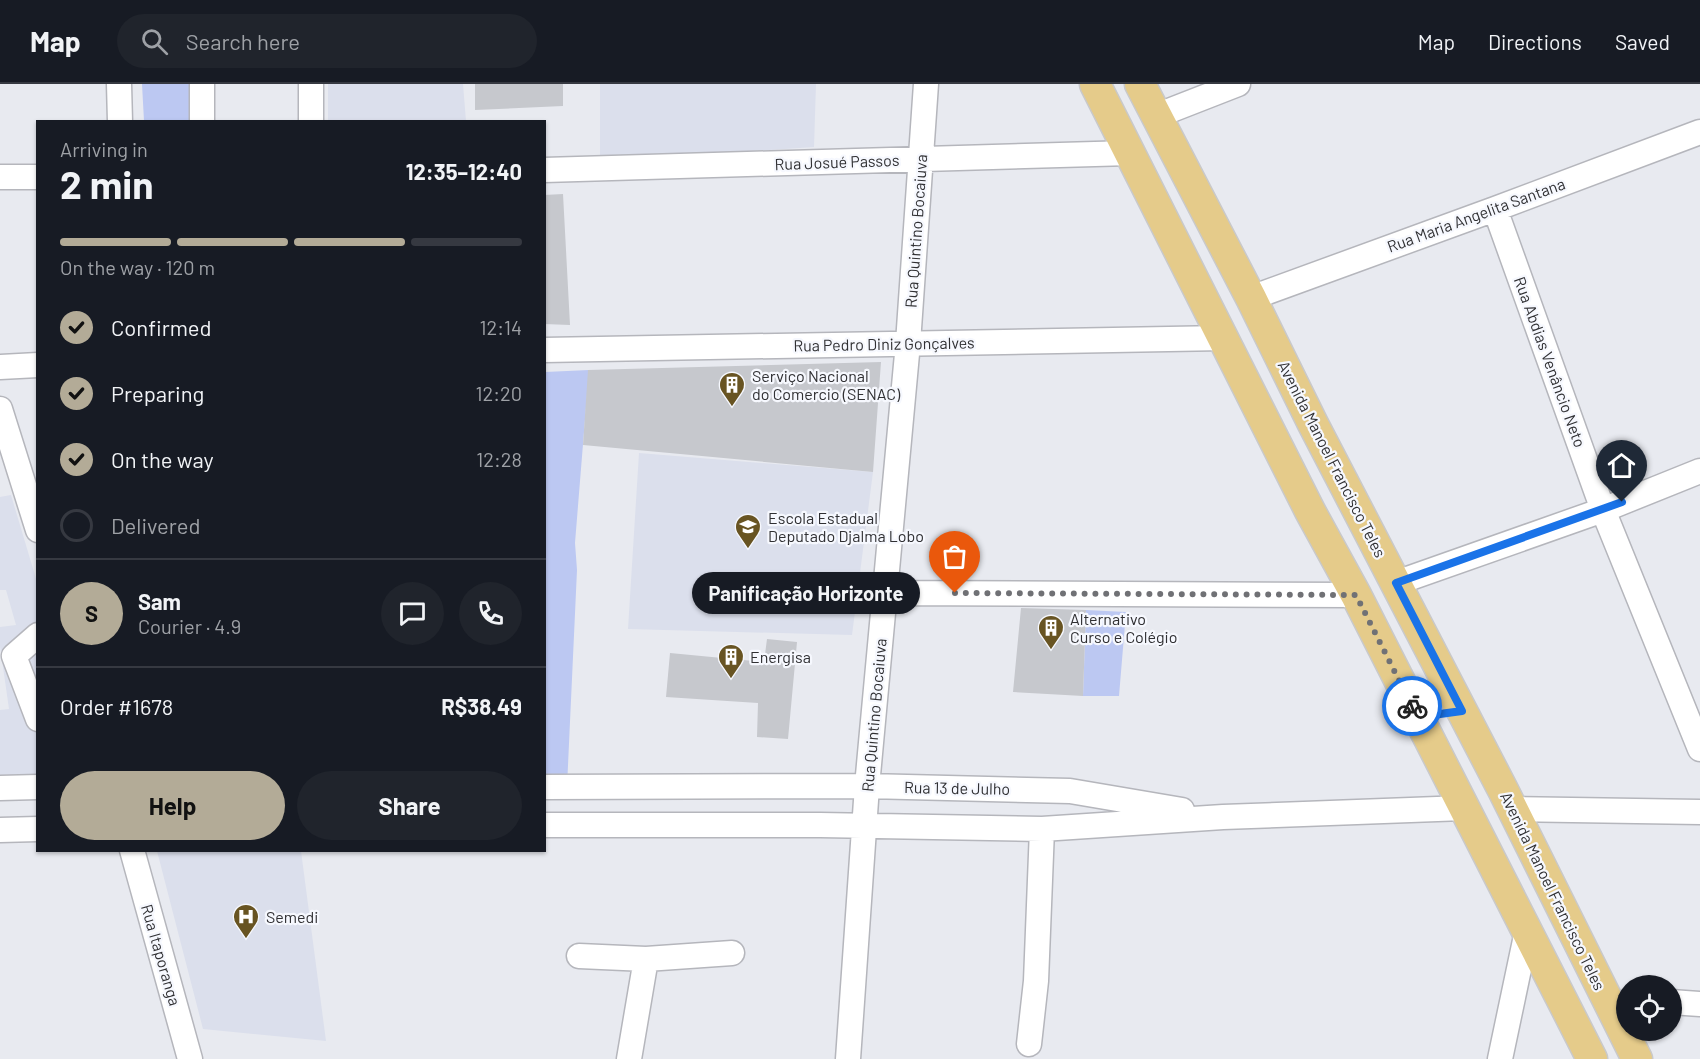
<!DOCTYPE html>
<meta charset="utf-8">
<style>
body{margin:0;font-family:Barlow,sans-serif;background:#20242c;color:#f1f3f6;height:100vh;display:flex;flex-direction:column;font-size:22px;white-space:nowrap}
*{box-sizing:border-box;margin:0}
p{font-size:20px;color:#9ea1a6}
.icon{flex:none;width:33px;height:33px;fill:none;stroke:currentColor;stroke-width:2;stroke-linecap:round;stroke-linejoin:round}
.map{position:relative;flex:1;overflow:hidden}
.panel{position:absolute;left:36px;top:36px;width:510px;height:732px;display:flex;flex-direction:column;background:#171b24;border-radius:0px;box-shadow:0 2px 4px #0004}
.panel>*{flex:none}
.controls{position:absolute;left:1616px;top:891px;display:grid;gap:12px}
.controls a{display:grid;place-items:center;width:66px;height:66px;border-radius:50%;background:#171b24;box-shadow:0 2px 4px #0004;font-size:30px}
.pin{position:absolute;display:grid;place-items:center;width:51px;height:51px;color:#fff;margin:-62px -26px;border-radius:50% 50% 50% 0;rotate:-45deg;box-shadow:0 0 6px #0007}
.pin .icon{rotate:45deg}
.courier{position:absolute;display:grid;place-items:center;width:60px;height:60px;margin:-30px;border:4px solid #1a73e8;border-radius:50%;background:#fff;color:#222;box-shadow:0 2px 8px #0007}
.bubble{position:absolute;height:42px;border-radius:21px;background:#171b24;box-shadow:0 2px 4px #0004;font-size:20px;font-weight:700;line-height:42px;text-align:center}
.headline em{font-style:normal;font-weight:700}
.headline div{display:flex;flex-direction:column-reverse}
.headline{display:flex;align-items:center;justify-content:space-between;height:102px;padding:0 24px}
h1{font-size:39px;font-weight:700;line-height:45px}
.bar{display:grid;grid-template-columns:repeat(4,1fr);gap:9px 6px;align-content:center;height:72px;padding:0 24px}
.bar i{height:8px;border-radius:4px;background:#363941}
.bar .selected{background:#b3ab97}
.bar p{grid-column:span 4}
.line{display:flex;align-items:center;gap:15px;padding:0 24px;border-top:2px solid #363941}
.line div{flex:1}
.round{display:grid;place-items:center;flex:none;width:63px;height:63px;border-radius:32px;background:#20242c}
ol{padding:0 24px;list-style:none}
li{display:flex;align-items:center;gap:18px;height:66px}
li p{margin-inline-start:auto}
li .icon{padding:6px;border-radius:50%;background:#b3ab97;color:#111;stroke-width:4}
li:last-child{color:#9ea1a6}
li i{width:33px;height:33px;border:3px solid #363941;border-radius:50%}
.cta{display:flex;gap:12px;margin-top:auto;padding:12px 24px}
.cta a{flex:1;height:69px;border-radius:36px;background:#b3ab97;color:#111;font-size:24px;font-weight:700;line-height:69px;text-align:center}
.cta a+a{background:#20242c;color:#f1f3f6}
header{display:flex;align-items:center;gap:36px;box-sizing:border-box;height:84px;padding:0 30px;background:#171b24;border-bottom:2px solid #363941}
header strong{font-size:28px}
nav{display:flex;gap:33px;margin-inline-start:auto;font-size:21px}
.search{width:420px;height:54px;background:#20242c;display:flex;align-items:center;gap:15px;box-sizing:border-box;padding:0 21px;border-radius:33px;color:#9ea1a6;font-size:22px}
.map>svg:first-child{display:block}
</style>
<header>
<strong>Map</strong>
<div class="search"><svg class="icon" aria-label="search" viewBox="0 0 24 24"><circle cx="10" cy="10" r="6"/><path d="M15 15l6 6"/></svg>Search here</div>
<nav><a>Map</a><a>Directions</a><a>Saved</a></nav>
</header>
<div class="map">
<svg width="1700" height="975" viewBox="0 0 1700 975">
<rect width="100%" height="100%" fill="#e8eaf0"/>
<!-- built -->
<path fill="#dbdfec" d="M328,0H463L466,37H328Z
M600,0H816L814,63L600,77Z
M639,369L873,388L852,551L628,545Z
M11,411L37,498V702L0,701V626L9,625L0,562V543L16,541L6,506H0V413Z
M157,767H301L326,957L203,945Z"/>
<!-- green -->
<path fill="#bcc8f2" d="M142,0H191V37H144Z
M589,286L575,459L577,486L567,703H545V288Z
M1086,526L1126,528L1119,612H1083Z"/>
<!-- building -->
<path fill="#c6c8cd" d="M475,0H563V22L475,26Z
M563,110L570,241L544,240V111Z
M881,278L873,388L583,361L588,286Z
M1021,524L1086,526L1083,612L1013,608Z
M767,555L797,558L788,655L757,653L758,619L666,613L670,569L764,578Z"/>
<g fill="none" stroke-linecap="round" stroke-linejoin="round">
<defs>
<path id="minor" d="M119,0L120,38
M202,0V38
M311,0V38
M1156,32L1238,0
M544,86L1130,69
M0,93H38
M1495,125L1603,426L1700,665
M1251,214L1495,125L1700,48
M544,266L1224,254
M0,283L38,281
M0,325L38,446
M1396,499L1603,426L1700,387
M885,509L1356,511
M38,551L14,572L38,635
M544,703L867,702L1070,707L1182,726
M0,704L38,703
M1513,725L1700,728
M544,741H820L1042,745L1223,733L1464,724
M0,746L38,745
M132,766L190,975
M579,872L646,875L732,869
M1671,918L1700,920
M1029,960L1036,897L1042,745
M629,975L646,875
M848,975L867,702L908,259L926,0
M1500,975L1527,847"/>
<path id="major" d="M1095,0L1310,427L1356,511L1592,975
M1140,0L1251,214L1313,340L1503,706L1637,975"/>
</defs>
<!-- minor casing -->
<use href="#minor" stroke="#b5b6bc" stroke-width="27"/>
<!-- major casing -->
<use href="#major" stroke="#c9c9ca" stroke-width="33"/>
<!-- minor -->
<use href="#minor" stroke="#fff" stroke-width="24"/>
<!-- major -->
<use href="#major" stroke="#e5cb8a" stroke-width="30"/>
</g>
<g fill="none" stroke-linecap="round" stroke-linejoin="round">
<!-- done -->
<path stroke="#707175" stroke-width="6" stroke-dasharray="0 10.8" d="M955,509L1356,511L1412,622"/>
<!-- route -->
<path stroke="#1a73e8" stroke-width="8" d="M1412,622L1418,633L1462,627L1396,499L1622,418"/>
</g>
<!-- icons -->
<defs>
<symbol id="building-pin" viewBox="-11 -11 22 30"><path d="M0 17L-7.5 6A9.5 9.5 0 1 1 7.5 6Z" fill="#685422" stroke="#f6f8fe"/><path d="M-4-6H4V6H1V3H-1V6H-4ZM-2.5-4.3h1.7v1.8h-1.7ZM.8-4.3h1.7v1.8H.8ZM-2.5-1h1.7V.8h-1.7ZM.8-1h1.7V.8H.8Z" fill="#fff"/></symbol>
<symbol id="school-pin" viewBox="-11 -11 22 30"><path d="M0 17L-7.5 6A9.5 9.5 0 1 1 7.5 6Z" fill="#685422" stroke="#f6f8fe"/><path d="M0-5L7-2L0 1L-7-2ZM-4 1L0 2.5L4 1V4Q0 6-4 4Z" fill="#fff"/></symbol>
<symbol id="hospital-pin" viewBox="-11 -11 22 30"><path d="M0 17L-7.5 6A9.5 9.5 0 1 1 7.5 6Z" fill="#685422" stroke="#f6f8fe"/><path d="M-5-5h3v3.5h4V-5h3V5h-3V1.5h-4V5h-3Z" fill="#fff"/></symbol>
</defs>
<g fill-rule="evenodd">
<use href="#building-pin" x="717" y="286" width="30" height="40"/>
<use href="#school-pin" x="733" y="428" width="30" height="40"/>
<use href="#building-pin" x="1036" y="529" width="30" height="40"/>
<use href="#building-pin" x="716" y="558" width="30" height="40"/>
<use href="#hospital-pin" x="231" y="818" width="30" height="40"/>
</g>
<g text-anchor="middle" stroke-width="4.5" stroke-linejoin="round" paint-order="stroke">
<!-- street labels -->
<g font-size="16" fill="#303033" stroke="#f6f8fe">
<text transform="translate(837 78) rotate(-2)" y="6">Rua Josué Passos</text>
<text transform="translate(1476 131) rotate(-20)" y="6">Rua Maria Angelita Santana</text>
<text transform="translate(916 147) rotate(-86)" y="6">Rua Quintino Bocaiuva</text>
<text transform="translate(884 260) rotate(-1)" y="6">Rua Pedro Diniz Gonçalves</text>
<text transform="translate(1550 278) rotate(70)" y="6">Rua Abdias Venâncio Neto</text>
<text transform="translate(1332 375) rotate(63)" y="6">Avenida Manoel Francisco Teles</text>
<text transform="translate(874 631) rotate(-85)" y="6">Rua Quintino Bocaiuva</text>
<text transform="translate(957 704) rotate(1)" y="6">Rua 13 de Julho</text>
<text transform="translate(1553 807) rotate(64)" y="6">Avenida Manoel Francisco Teles</text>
<text transform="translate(161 871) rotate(74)" y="6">Rua Itaporanga</text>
</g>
<!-- poi labels -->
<g font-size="16" fill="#303033" stroke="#f6f8fe" text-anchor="start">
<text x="752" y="298">Serviço Nacional<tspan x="752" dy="18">do Comercio (SENAC)</tspan></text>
<text x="768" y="440">Escola Estadual<tspan x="768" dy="18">Deputado Djalma Lobo</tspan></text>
<text x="1070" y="541">Alternativo<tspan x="1070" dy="18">Curso e Colégio</tspan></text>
<text x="750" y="579">Energisa</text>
<text x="266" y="839">Semedi</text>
</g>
</g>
</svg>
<div class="controls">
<a><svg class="icon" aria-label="locate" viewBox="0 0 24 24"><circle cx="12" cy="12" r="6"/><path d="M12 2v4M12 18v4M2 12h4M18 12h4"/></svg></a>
</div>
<div class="pin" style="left:955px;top:509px;background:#ea580c"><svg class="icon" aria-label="bag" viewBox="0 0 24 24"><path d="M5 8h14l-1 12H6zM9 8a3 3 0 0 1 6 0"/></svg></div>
<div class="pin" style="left:1622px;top:418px;background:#1f2937"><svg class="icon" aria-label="home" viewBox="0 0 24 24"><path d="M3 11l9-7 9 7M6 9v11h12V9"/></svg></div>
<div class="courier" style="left:1412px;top:622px"><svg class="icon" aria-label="bike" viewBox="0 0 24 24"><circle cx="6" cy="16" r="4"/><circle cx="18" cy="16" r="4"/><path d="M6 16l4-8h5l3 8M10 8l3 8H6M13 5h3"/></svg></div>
<div class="bubble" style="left:692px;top:488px;width:228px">Panificação Horizonte</div>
<section class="panel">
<div class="headline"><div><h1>2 min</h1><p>Arriving in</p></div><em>12:35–12:40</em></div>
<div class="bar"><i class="selected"></i><i class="selected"></i><i class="selected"></i><i></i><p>On the way · 120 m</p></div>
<ol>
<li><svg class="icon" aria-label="check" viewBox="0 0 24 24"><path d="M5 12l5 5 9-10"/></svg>Confirmed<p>12:14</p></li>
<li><svg class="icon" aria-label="check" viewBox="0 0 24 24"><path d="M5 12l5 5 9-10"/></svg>Preparing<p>12:20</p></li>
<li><svg class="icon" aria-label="check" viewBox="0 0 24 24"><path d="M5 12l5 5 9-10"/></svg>On the way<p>12:28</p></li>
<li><i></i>Delivered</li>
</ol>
<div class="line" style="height:108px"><b class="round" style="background:#b3ab97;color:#111">S</b><div><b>Sam</b><p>Courier · 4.9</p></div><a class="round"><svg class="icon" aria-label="chat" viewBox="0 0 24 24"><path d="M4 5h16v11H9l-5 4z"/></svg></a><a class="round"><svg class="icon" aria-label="phone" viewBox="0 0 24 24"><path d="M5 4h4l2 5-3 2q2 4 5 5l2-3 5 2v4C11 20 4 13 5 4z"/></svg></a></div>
<div class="line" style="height:78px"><div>Order #1678</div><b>R$38.49</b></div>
<div class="cta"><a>Help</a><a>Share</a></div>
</section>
</div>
